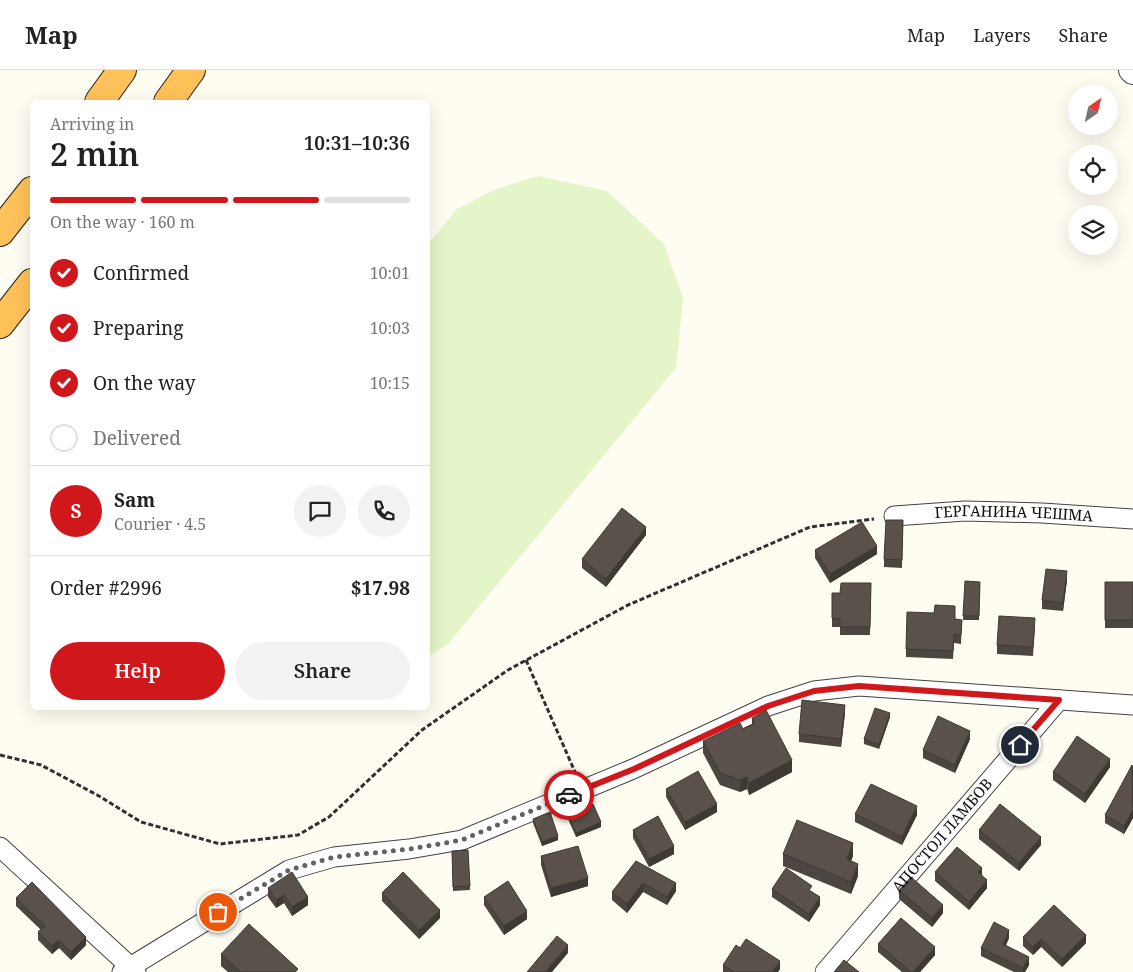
<!DOCTYPE html>
<meta charset="utf-8">
<style>
body{margin:0;font-family:"Noto Serif",serif;background:#f2f2f2;color:#222;height:100vh;display:flex;flex-direction:column;font-size:19px;white-space:nowrap}
*{box-sizing:border-box;margin:0}
p{font-size:16px;color:#767676}
.icon{flex:none;width:28px;height:28px;fill:none;stroke:currentColor;stroke-width:2;stroke-linecap:round;stroke-linejoin:round}
.map{position:relative;flex:1;overflow:hidden}
.side{position:absolute;left:30px;top:30px;width:400px;height:610px;display:flex;flex-direction:column;background:#fff;border-radius:8px;box-shadow:0 5px 20px #0002}
.side>*{flex:none}
.needle{width:32px;rotate:34deg}
.controls{position:absolute;left:1068px;top:15px;display:grid;gap:10px}
.controls a{display:grid;place-items:center;width:50px;height:50px;border-radius:50%;background:#fff;box-shadow:0 5px 20px #0002;font-size:25px}
.pin{position:absolute;display:grid;place-items:center;width:42px;height:42px;color:#fff;margin:-21px;border:2px solid #fff;border-radius:50%;box-shadow:0 1px 5px #0007}
.courier{position:absolute;display:grid;place-items:center;width:50px;height:50px;margin:-25px;border:4px solid #d0171b;border-radius:50%;background:#fff;color:#222;box-shadow:0 1px 6px #0007}
.head em{font-style:normal;font-weight:600}
.head div{display:flex;flex-direction:column-reverse}
.head{display:flex;align-items:center;justify-content:space-between;height:85px;padding:0 20px}
h1{font-size:32px;font-weight:600;line-height:38px}
.bar{display:grid;grid-template-columns:repeat(4,1fr);gap:8px 5px;align-content:center;height:60px;padding:0 20px}
.bar i{height:6px;border-radius:4px;background:#e0e0e0}
.bar .on{background:#d0171b}
.bar p{grid-column:span 4}
.line{display:flex;align-items:center;gap:12px;padding:0 20px;border-top:1px solid #e0e0e0}
.line div{flex:1}
.round{display:grid;place-items:center;flex:none;width:52px;height:52px;border-radius:26px;background:#f2f2f2}
ol{padding:0 20px;list-style:none}
li{display:flex;align-items:center;gap:15px;height:55px}
li p{margin-inline-start:auto}
li .icon{padding:5px;border-radius:50%;background:#d0171b;color:#fff;stroke-width:4}
li:last-child{color:#767676}
li i{width:28px;height:28px;border:2px solid #e0e0e0;border-radius:50%}
.action{display:flex;gap:10px;margin-top:auto;padding:10px 20px}
.action a{flex:1;height:58px;border-radius:30px;background:#d0171b;color:#fff;font-size:20px;font-weight:600;line-height:58px;text-align:center}
.action a+a{background:#f2f2f2;color:#222}
header{display:flex;align-items:center;gap:30px;box-sizing:border-box;height:70px;padding:0 25px;background:#fff;border-bottom:1px solid #e0e0e0}
header strong{font-size:24px}
nav{display:flex;gap:28px;margin-inline-start:auto;font-size:18px}
.map>svg:first-child{display:block}
</style>
<header>
<strong>Map</strong>
<nav><a>Map</a><a>Layers</a><a>Share</a></nav>
</header>
<div class="map">
<svg width="1133" height="902" viewBox="0 0 1133 902">
<rect width="100%" height="100%" fill="#fffdf2"/>
<!-- pitch -->
<path fill="#e4f5c9" d="M538,106L607,121L664,174L683,228L676,298L448,574L428,586V174L457,139L496,119Z"/>
<g fill="none" stroke-linecap="round" stroke-linejoin="round">
<defs>
<g id="minor">
<path id="s1" d="M894,446L965,441L1042,443L1133,449"/>
<path d="M0,777L136,902"/>
<path d="M122,902L289,800L334,787L409,779L462,770L633,699L768,636L814,621L859,616L1133,635"/>
<path id="s2" d="M825,902L1059,630"/>
</g>
<path id="tertiary" d="M1131,0L1133,2"/>
<path id="trunk" d="M99,32L122,0
M168,32L191,0
M0,162L32,121
M0,254L32,213"/>
</defs>
<!-- minor casing -->
<use href="#minor" stroke="#424242" stroke-width="21"/>
<!-- tertiary casing -->
<use href="#tertiary" stroke="#424242" stroke-width="26"/>
<!-- trunk casing -->
<use href="#trunk" stroke="#202020" stroke-width="30"/>
<!-- path -->
<path stroke="#313131" stroke-width="3" stroke-dasharray="5 2.5" stroke-linecap="butt" d="M526,590L575,702
M0,685L41,695L99,726L141,752L220,774L298,765L329,747L422,660L508,600L628,535L810,457L874,449"/>
<!-- minor -->
<use href="#minor" stroke="#fff" stroke-width="19"/>
<!-- tertiary -->
<use href="#tertiary" stroke="#fff" stroke-width="24"/>
<!-- trunk -->
<use href="#trunk" stroke="#ffc159" stroke-width="28"/>
</g>
<!-- wall -->
<path fill="#4d4640" d="M903,450L902,498L884,497V489Z
M646,465L606,517L582,498V489Z
M815,480L877,484L830,513L815,488Z
M1067,510L1063,541L1042,539V530Z
M965,511L980,512L979,550H963Z
M1105,512H1133V558H1105Z
M871,513L870,565H840V557H832V523H840Z
M955,549L962,550L961,574L954,573L953,589L906,587V579Z
M1035,556L1033,586L997,584V575Z
M845,643L841,677L799,672V664Z
M890,647L879,679L864,674V669Z
M752,648L792,702L749,725L747,719L740,722L720,715L703,683V671L743,659L752,655Z
M970,669L955,703L923,688V680Z
M1133,695V748L1124,764L1105,753V745Z
M1110,697L1085,733L1053,710V702Z
M666,719L717,742L685,760L666,727Z
M855,744L917,745L902,775L855,752Z
M568,745L601,757L576,767L568,749Z
M533,749L558,770L542,776L533,753Z
M633,760L674,784L649,797L633,768Z
M979,760L1041,775L1019,801L979,769Z
M468,780L470,820L453,821L452,781Z
M783,784L853,786L851,791L858,806L851,824L783,796Z
M541,786L588,816L551,827L541,795Z
M636,791L676,821L667,835L643,822L627,843L612,830V822Z
M935,802L982,805L987,818L969,840L935,811Z
M268,818L308,835L292,846L284,833L276,838L268,827Z
M772,819L812,822L820,835L809,852L772,827Z
M899,820L943,843L932,857L899,829Z
M382,823L440,848L419,869L382,831Z
M484,827L527,849L504,865L484,835Z
M16,828L86,875L71,890L59,878L52,884L38,870V862L41,860L16,836Z
M1023,867L1086,873L1062,897L1041,877L1033,885L1023,876Z
M1009,868L1006,875L1029,895L1025,902H1014L981,886V878Z
M878,874L935,885L920,902H902L878,882Z
M740,878L780,899L778,902H723V895Z
M221,884L298,902H228L221,896Z"/>
<!-- shaded-wall -->
<path fill="#3f3934" d="M646,457V465L606,517V509Z
M877,476V484L830,513V504Z
M1067,501V510L1063,541V533Z
M845,635V643L841,677V669Z
M890,643V647L879,679V675Z
M970,661V669L955,703V695Z
M1110,689V697L1085,733V724Z
M792,690V702L749,725V713Z
M747,707V719L740,722V710Z
M717,734V742L685,760V752Z
M917,736V745L902,775V767Z
M1133,740V748L1124,764V756Z
M601,752V757L576,767V763Z
M558,766V770L542,776V772Z
M1041,767V775L1019,801V793Z
M853,773V786L847,801V789Z
M674,776V784L649,797V789Z
M858,794V806L851,824V812Z
M982,798V806L978,802Z
M588,808V816L551,827V818Z
M987,810V818L969,840V832Z
M643,813V822L627,843V834Z
M676,813V821L667,835V827Z
M284,825V833L276,838V830Z
M308,827V835L292,846V837Z
M820,827V835L809,852V844Z
M943,835V843L932,857V848Z
M440,840V848L419,869V860Z
M527,841V849L504,865V856Z
M1009,860V868L1003,882V874Z
M1086,865V873L1062,897V889Z
M86,867V875L71,890V882Z
M1041,869V877L1033,885V877Z
M59,870V878L52,884V876Z
M568,875V883L552,902H545Z
M935,877V885L920,902H913Z
M1029,887V895L1025,902H1023V898Z
M780,891V899L778,902H772Z"/>
<!-- building -->
<path fill="#5a514a" stroke="#3f3934" d="M622,438L646,457L606,509L582,489Z
M886,450H903L902,490L884,489Z
M862,452L877,476L830,504L815,480Z
M1046,499L1067,501L1063,533L1042,530Z
M965,511L980,512L979,546H963Z
M1105,512H1133V550H1105Z
M841,513H871L870,557H840V549L832,548V523H840Z
M935,535L955,536V549L962,550L961,565H954L953,581L906,579L907,542L934,543Z
M999,546L1035,548L1033,577L997,575Z
M802,630L845,635L841,669L799,664Z
M875,638L890,643L879,675L864,669Z
M766,640L792,690L749,713L747,707L740,710L720,703L703,671L740,653L743,659L754,654L752,648Z
M938,646L970,661L955,695L923,680Z
M1077,666L1110,689L1085,724L1053,702Z
M1132,695L1133,740L1124,756L1105,745Z
M698,701L717,734L685,752L666,719Z
M871,714L917,736L902,767L855,744Z
M593,734L601,752L576,763L568,745Z
M1000,734L1041,767L1019,793L979,760Z
M550,742L558,766L542,772L533,749Z
M658,746L674,776L649,789L633,760Z
M797,750L853,773L847,789L858,794L851,812L783,784Z
M578,776L588,808L551,818L541,786Z
M957,777L982,798L978,802L987,810L969,832L935,802Z
M468,780L470,816L453,817L452,781Z
M636,791L676,813L667,827L643,813L627,834L612,822Z
M786,798L812,816L809,820L820,827L809,844L772,819Z
M292,802L308,827L292,837L284,825L276,830L268,818Z
M403,802L440,840L419,860L382,823Z
M911,807L943,835L932,848L899,820Z
M508,811L527,841L504,856L484,827Z
M32,812L86,867L71,882L59,870L52,876L38,862L45,856L16,828Z
M1054,835L1086,865L1062,889L1041,869L1033,877L1023,867Z
M901,848L935,877L913,902H911L878,874Z
M994,852L1009,860L1003,874L1029,887L1023,898L981,878Z
M249,854L298,899L295,902H241L221,884Z
M557,866L568,875L545,902H527Z
M746,869L780,891L772,902H734L723,895L736,875L740,878Z
M844,890L859,902H834Z"/>
<g fill="none" stroke-linecap="round" stroke-linejoin="round">
<!-- done -->
<path stroke="#63625e" stroke-width="5" stroke-dasharray="0 9" d="M218,842L289,800L334,787L410,779L462,770L569,725"/>
<!-- route -->
<path stroke="#d0171b" stroke-width="6" d="M569,725L634,699L768,636L814,621L859,616L1059,630L1020,675"/>
</g>
<g text-anchor="middle" stroke-width="5" stroke-linejoin="round" paint-order="stroke">
<!-- street labels -->
<g font-size="15" fill="#0f0f0f" stroke="#fff">
<text dy="5" stroke="none"><textPath href="#s1" startOffset="120">ГЕРГАНИНА ЧЕШМА</textPath></text>
<text dy="5" stroke="none"><textPath href="#s2" startOffset="180">АПОСТОЛ ЛАМБОВ</textPath></text>
</g>
</g>
</svg>
<div class="controls">
<a><svg class="needle" viewBox="-14 -14 28 28"><path d="M0-13l5 13h-10z" fill="#e53935"/><path d="M0 13l5-13h-10z" fill="#767676"/></svg></a>
<a><svg class="icon" aria-label="locate" viewBox="0 0 24 24"><circle cx="12" cy="12" r="6"/><path d="M12 2v4M12 18v4M2 12h4M18 12h4"/></svg></a>
<a><svg class="icon" aria-label="layers" viewBox="0 0 24 24"><path d="M12 4l9 5-9 5-9-5zM3 14l9 5 9-5"/></svg></a>
</div>
<div class="pin" style="left:218px;top:842px;background:#ea580c"><svg class="icon" aria-label="bag" viewBox="0 0 24 24"><path d="M5 8h14l-1 12H6zM9 8a3 3 0 0 1 6 0"/></svg></div>
<div class="pin" style="left:1020px;top:675px;background:#1f2937"><svg class="icon" aria-label="home" viewBox="0 0 24 24"><path d="M3 11l9-7 9 7M6 9v11h12V9"/></svg></div>
<div class="courier" style="left:569px;top:725px"><svg class="icon" aria-label="car" viewBox="0 0 24 24"><path d="M5 17H2v-5l4-1 3-4h7l3 4 3 1v5h-3M9 17h6M6 11h13"/><circle cx="7" cy="17" r="2"/><circle cx="17" cy="17" r="2"/></svg></div>
<section class="side">
<div class="head"><div><h1>2 min</h1><p>Arriving in</p></div><em>10:31–10:36</em></div>
<div class="bar"><i class="on"></i><i class="on"></i><i class="on"></i><i></i><p>On the way · 160 m</p></div>
<ol>
<li><svg class="icon" aria-label="check" viewBox="0 0 24 24"><path d="M5 12l5 5 9-10"/></svg>Confirmed<p>10:01</p></li>
<li><svg class="icon" aria-label="check" viewBox="0 0 24 24"><path d="M5 12l5 5 9-10"/></svg>Preparing<p>10:03</p></li>
<li><svg class="icon" aria-label="check" viewBox="0 0 24 24"><path d="M5 12l5 5 9-10"/></svg>On the way<p>10:15</p></li>
<li><i></i>Delivered</li>
</ol>
<div class="line" style="height:90px"><b class="round" style="background:#d0171b;color:#fff">S</b><div><b>Sam</b><p>Courier · 4.5</p></div><a class="round"><svg class="icon" aria-label="chat" viewBox="0 0 24 24"><path d="M4 5h16v11H9l-5 4z"/></svg></a><a class="round"><svg class="icon" aria-label="phone" viewBox="0 0 24 24"><path d="M5 4h4l2 5-3 2q2 4 5 5l2-3 5 2v4C11 20 4 13 5 4z"/></svg></a></div>
<div class="line" style="height:65px"><div>Order #2996</div><b>$17.98</b></div>
<div class="action"><a>Help</a><a>Share</a></div>
</section>
</div>
